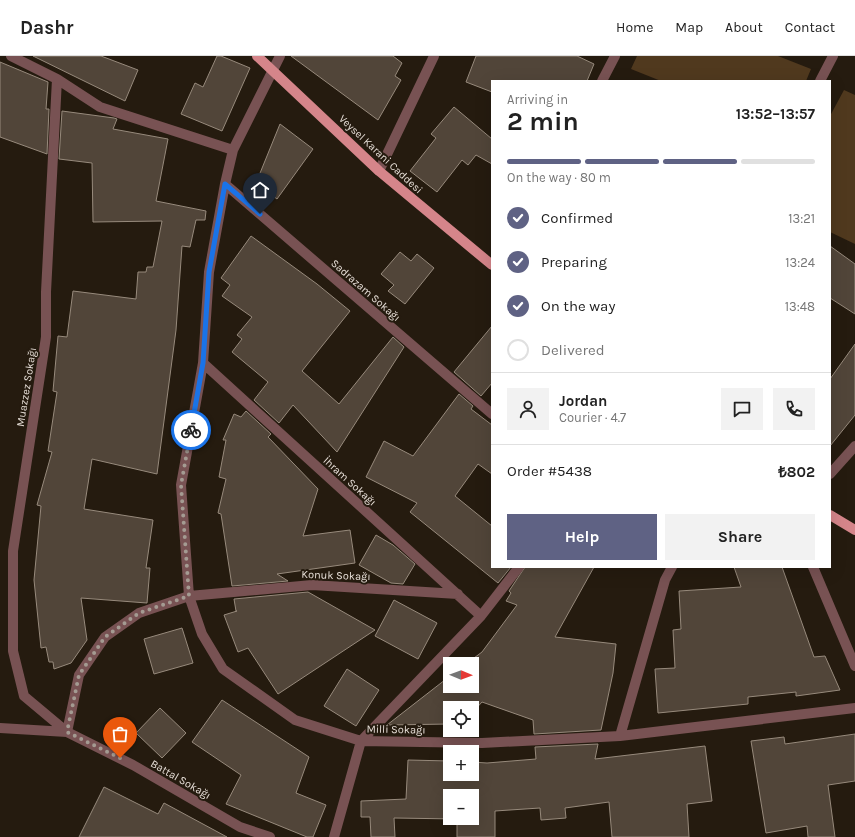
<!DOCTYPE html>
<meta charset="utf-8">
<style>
body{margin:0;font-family:Karla,sans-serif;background:#f2f2f2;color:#222;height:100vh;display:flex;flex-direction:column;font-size:15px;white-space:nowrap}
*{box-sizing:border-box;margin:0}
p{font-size:13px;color:#767676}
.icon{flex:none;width:22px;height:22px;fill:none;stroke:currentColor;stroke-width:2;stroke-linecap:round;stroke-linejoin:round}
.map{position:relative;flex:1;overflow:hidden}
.drawer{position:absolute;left:491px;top:24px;width:340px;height:488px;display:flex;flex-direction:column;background:#fff;border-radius:0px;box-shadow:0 4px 16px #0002}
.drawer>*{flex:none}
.needle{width:26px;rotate:91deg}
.fabs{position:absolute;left:443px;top:601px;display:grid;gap:8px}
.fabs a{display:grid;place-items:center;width:36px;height:36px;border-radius:0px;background:#fff;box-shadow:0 4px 16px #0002;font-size:20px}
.pin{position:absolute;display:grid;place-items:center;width:34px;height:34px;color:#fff;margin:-41px -17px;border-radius:50% 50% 50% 0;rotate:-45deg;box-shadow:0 0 4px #0007}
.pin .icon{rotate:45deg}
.courier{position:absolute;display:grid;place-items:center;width:40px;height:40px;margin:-20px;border:3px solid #1a73e8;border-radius:50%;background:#fff;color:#222;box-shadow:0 1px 5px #0007}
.headline em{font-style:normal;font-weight:700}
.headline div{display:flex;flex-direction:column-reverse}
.headline{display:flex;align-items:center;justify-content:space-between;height:68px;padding:0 16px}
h1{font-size:26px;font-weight:700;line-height:30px}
.bar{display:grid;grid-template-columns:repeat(4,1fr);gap:6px 4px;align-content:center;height:48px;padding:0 16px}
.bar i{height:5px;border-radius:3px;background:#e0e0e0}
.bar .selected{background:#5f6284}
.bar p{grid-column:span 4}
.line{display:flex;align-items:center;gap:10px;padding:0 16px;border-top:1px solid #e0e0e0}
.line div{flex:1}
.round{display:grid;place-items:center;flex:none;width:42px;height:42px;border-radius:0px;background:#f2f2f2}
ol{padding:0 16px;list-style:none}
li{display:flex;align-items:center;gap:12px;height:44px}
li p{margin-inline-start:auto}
li .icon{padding:4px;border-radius:50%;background:#5f6284;color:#fff;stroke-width:4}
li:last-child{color:#767676}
li i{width:22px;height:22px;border:2px solid #e0e0e0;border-radius:50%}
.button{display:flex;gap:8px;margin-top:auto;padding:8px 16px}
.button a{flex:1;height:46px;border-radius:0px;background:#5f6284;color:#fff;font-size:16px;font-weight:700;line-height:46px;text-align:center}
.button a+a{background:#f2f2f2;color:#222}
header{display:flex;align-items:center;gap:24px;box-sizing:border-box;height:56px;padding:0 20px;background:#fff;border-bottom:1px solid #e0e0e0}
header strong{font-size:19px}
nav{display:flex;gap:22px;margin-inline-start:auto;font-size:14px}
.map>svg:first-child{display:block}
</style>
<header>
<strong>Dashr</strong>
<nav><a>Home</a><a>Map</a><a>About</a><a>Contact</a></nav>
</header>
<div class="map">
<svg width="855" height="781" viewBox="0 0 855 781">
<rect width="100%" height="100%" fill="#251b0f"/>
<!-- green -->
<path fill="#50391e" d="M637,0H778L811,13L806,25H661L631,13Z
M844,34L855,39V188L830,176V60Z"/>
<!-- building -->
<path fill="#514539" stroke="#978a7c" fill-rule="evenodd" d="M33,0H101L138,14L125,45Z
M217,0H221L250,12L222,75L181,58L195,27L203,31Z
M291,0H393L402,7L395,20L401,24L378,64Z
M476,0H577L594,8L587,25H492V36L466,26Z
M0,6L48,26L46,53H49L47,98L0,81Z
M454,51L492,83V108L476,99L468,109L462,104L437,136L410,115L436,82L431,78Z
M62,55L114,62L117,63L113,73L168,83L156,145L206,155L205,164H196L190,191L182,190L176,274L157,418L92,403L84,453L153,464L146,512H150L147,547L81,542L87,584L71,607L54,613L53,606H49L46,591L41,592L34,524L41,450L37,449L52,396L48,395L57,336L53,335L58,280L67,281L73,235L136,243L138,216H146L147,211H153L162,165L93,166L92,107L59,103Z
M280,68L313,93L277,143L256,127Z
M251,180L317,228L350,255L302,315L339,348L393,281L404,291L337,396L293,349L279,367L254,344L268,326L232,296L242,283L237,279L252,261L222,240L230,229L221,222Z
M830,190L855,208V258L830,242Z
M400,196L411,205L417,198L434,212L405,248L388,235L394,229L381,218Z
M492,270V327L481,340L454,316Z
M855,288V359L830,390V323Z
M459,338L473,350L471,353L492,369V418L478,408L455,440L492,470V511H511L498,527L410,456L417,447L366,421L384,385L413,400Z
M246,355L271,378L268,381L318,433L303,480L350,474L355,507L277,518L288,525L232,530L221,458L218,457L226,423L219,421L226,384H223L234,358L241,361Z
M376,479L393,489L415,508L403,528L391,527L359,509Z
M525,511H594L555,581L616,588L613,617L601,674L534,678L533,664L482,646L472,657V652H450V668L387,669L450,620V630H472V608H466L482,596L517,549L506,545L511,537L509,535Z
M734,511H782L814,601L825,600L840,634L796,640V636L748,641V648L658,657L655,613L675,612L673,574L681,573L679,535L741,531Z
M308,536L375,574L278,638L248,592L238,596L224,559L237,555H236L234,543Z
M394,544L437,567L418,603L375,580Z
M182,572L193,607L154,618L144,583Z
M347,613L379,634L356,670L324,650Z
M222,644L309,701L296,737L326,749L313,781H307L226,748L241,719L192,686Z
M160,652L186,677L162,702L136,677Z
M855,678V725L828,729L835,781H808L807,770L766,777L751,685L784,681L785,688Z
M598,688L595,703L705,690L712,745L687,748L689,781H612L609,746L565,752L566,762L541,764L540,752L495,755V781H457V763L394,762L395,781H371L370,761H361V745L406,743L408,704L450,705V718H472V706L487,707L536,703L535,691ZM450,740H472V762H450Z
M104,731L158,758L164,747L227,781H79Z"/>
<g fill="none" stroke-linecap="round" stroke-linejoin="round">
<!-- minor -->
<path stroke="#785253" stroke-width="10" d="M11,0L57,23L100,51L233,94
M280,0L233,94L225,128L209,216L203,307L181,429L189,540L202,578L223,613L295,664L361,685L482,687L620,680
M57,23L46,236V281L13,495V595L24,640L67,676L133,709L240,771L270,781
M602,25L615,0
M820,25L833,0
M379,115L434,0
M225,128L492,358
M203,307L481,560
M830,418L855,390
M672,511L665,524L620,680L855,652
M813,511L855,610
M0,672L67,676L79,619L105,581L139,557L189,540L312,529L458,538
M334,781L361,685L481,560L519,511"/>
<!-- major -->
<path stroke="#d5858a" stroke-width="10" d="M257,0L379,115L492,209
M830,459L855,474"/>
</g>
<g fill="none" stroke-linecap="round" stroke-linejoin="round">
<!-- done -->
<path stroke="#a49b92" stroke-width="4" stroke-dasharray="0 7.2" d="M120,702L67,676L79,619L105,581L139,557L189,540L181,429L191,374"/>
<!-- route -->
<path stroke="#1a73e8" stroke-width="5" d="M191,374L203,307L209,216L225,128L260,158"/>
</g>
<g text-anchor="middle" stroke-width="4" stroke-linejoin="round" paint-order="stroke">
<!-- street labels -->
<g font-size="11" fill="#e8e0d9" stroke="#251b0f">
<text transform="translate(381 98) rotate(43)" y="4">Veysel Karani Caddesi</text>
<text transform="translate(366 234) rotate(41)" y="4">Sadrazam Sokağı</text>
<text transform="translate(26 331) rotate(-81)" y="4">Muazzez Sokağı</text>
<text transform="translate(350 425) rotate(42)" y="4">İhram Sokağı</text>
<text transform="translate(336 519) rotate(2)" y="4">Konuk Sokağı</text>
<text transform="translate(396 673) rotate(1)" y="4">Milli Sokağı</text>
<text transform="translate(181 723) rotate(30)" y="4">Battal Sokağı</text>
</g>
</g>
</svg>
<div class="fabs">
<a><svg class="needle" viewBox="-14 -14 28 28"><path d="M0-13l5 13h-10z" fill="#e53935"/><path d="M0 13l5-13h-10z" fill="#767676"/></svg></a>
<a><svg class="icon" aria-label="locate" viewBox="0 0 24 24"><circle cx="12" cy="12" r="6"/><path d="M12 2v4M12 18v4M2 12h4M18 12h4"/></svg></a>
<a>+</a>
<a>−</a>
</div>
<div class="pin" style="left:120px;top:702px;background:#ea580c"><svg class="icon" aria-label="bag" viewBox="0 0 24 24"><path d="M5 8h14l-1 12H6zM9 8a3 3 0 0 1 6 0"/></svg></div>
<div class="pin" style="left:260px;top:158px;background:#1f2937"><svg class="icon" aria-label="home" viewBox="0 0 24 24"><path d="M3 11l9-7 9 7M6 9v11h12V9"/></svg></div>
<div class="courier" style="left:191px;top:374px"><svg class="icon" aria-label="bike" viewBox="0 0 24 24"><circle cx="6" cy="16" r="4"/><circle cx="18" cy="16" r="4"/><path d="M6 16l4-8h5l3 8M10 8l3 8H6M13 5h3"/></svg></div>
<section class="drawer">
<div class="headline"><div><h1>2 min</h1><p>Arriving in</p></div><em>13:52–13:57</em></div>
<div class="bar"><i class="selected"></i><i class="selected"></i><i class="selected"></i><i></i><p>On the way · 80 m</p></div>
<ol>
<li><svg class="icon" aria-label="check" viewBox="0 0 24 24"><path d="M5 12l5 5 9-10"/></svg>Confirmed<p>13:21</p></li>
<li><svg class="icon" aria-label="check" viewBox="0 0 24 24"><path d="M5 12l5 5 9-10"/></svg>Preparing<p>13:24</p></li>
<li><svg class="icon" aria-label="check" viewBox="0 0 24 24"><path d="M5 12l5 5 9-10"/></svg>On the way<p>13:48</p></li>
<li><i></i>Delivered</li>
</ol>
<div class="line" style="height:72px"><a class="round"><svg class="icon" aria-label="person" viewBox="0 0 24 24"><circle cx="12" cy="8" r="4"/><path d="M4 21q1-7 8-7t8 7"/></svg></a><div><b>Jordan</b><p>Courier · 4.7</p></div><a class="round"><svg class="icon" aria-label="chat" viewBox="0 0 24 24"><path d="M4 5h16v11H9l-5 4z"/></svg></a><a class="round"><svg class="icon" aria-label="phone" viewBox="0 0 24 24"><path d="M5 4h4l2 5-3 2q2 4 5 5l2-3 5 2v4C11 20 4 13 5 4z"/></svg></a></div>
<div class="line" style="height:52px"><div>Order #5438</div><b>₺802</b></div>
<div class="button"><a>Help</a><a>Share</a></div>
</section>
</div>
